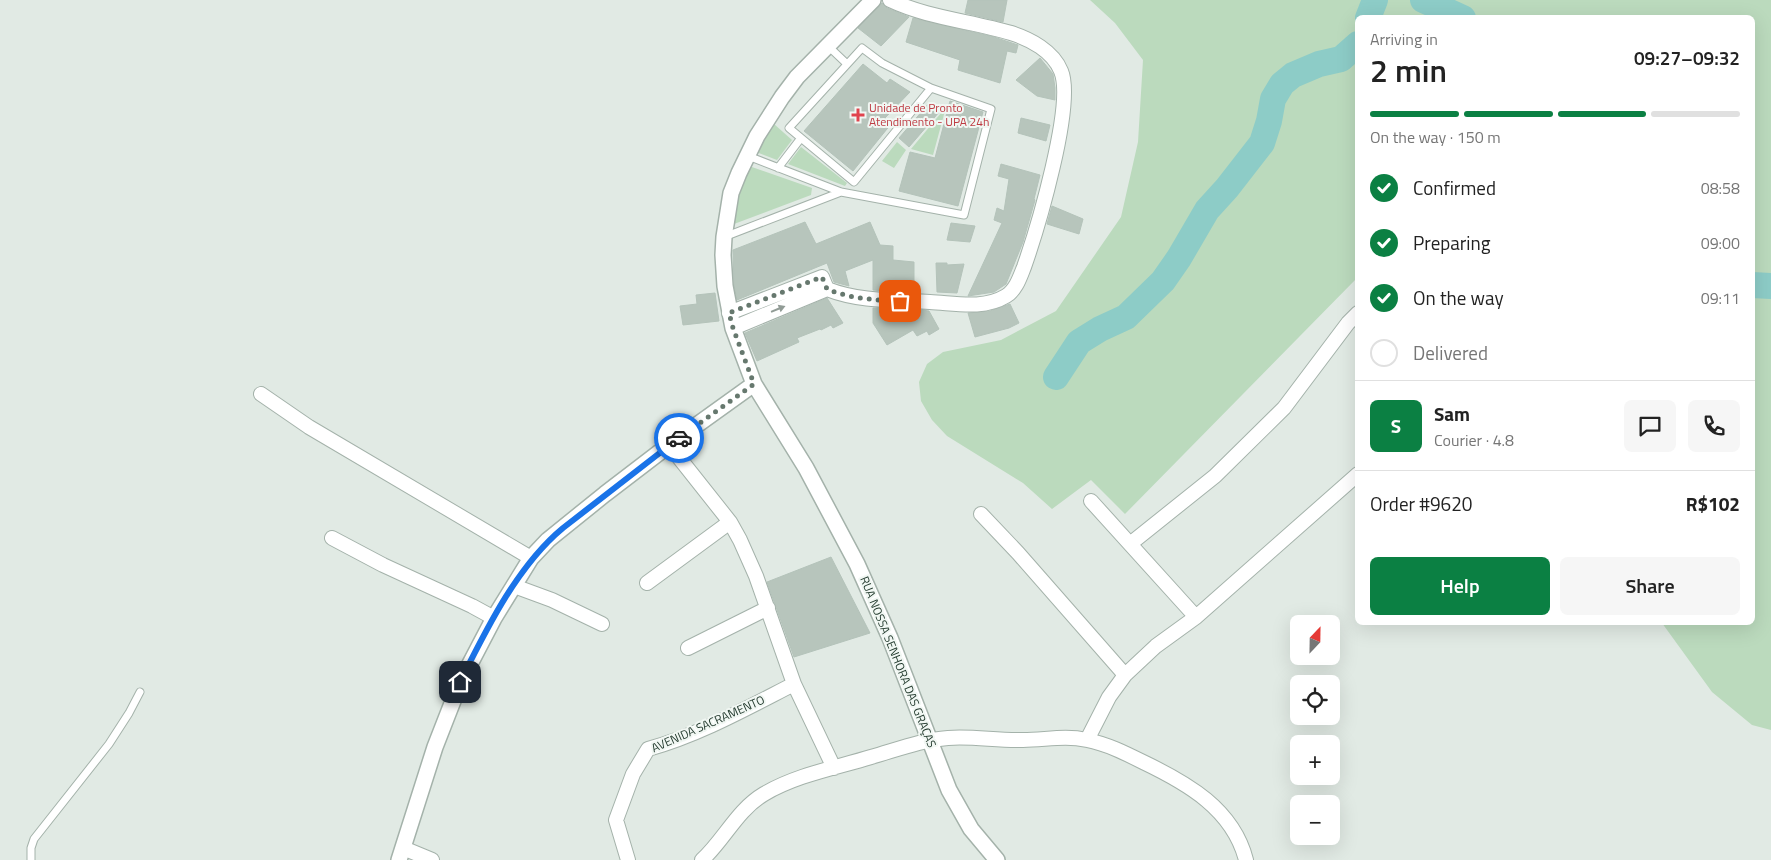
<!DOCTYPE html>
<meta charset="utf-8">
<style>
body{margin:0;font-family:"Titillium Web",sans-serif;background:#f6f6f6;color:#222;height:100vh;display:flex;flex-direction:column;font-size:19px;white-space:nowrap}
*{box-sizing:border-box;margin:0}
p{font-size:16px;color:#767676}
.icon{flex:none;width:28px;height:28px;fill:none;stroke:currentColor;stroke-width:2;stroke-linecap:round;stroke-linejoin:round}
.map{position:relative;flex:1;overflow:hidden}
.details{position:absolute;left:1355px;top:15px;width:400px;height:610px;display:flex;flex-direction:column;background:#fff;border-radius:8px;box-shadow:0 5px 20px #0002}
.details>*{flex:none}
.needle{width:32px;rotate:22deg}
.buttons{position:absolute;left:1290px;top:615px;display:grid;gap:10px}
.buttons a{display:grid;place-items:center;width:50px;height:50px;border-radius:8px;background:#fff;box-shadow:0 5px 20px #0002;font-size:25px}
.pin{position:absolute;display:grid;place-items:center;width:42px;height:42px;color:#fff;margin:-21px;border-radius:10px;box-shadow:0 2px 8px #0006}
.courier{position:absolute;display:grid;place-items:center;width:50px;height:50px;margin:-25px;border:4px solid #1a73e8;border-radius:50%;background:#fff;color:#222;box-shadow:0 1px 6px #0007}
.summary em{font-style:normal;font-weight:600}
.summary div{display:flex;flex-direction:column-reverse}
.summary{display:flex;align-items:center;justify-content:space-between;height:85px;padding:0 15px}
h1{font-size:32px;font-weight:600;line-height:38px}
.bar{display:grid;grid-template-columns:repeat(4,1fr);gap:8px 5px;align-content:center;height:60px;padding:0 15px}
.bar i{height:6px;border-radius:4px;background:#e0e0e0}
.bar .on{background:#0b8043}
.bar p{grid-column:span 4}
.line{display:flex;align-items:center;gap:12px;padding:0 15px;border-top:1px solid #e0e0e0}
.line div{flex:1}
.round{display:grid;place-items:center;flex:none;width:52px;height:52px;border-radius:8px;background:#f6f6f6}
ol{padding:0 15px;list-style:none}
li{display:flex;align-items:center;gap:15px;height:55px}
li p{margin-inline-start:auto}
li .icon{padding:5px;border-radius:50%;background:#0b8043;color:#fff;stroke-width:4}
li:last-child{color:#767676}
li i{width:28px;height:28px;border:2px solid #e0e0e0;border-radius:50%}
.cta{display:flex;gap:10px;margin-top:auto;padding:10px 15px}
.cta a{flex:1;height:58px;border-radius:8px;background:#0b8043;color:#fff;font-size:20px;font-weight:600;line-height:58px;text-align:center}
.cta a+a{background:#f6f6f6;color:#222}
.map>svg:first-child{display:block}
</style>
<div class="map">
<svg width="1771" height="860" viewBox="0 0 1771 860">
<rect width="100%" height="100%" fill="#e1eae4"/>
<!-- green -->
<path fill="#bbdabd" d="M1090,0H1771V730L1752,725L1712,692L1662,623L1752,622V18H1358L1357,278L1125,514L1091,480L1052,509L1023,483L947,436L932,420L921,401L919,382L927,364L943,352L1001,340L1056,311L1121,217L1138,142L1143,60L1115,23Z
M946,107L933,155L911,149Z
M774,124L792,140L777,160L756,152Z
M897,142L906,150L894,168L882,161Z
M801,147L847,183L845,186L788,164Z
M749,166L812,188L811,195L734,224L736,202Z"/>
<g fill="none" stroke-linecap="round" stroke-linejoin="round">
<!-- river -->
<path stroke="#8dccc7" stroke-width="26" d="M1423,0L1463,18
M1368,18L1375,0
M1752,285L1771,286
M1056,377L1079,342L1100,329L1126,317L1163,281L1179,258L1207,210L1227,188L1262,143L1269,121L1273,99L1282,84L1293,75L1319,64L1341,59L1358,44"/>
</g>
<!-- building -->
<path fill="#b7c5bc" stroke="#b4c3ba" d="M968,0H1007L1003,22L965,13Z
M882,3L887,8L909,17L881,46L858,28Z
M913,18L994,37L1018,45L1016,53L1007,51L1000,83L958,70L960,60L906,42Z
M1040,58L1053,74L1055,88V100L1037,96L1016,80Z
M863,64L887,83L890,79L910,92L885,118L891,124L853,171L804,131Z
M950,101L983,112L958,206L899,191L910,152L935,158Z
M930,102L940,111L909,147L899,138Z
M1021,118L1050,125L1046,141L1018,133Z
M1001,164L1040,175L1034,199L1035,200L1023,242L1006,284L994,292L968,296L1002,223L994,220L997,208L1004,211L1009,179L998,176Z
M1052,206L1083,219L1079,234L1047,224Z
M805,222L816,244L870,222L880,245L893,246V260L914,262V293L873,290V260L845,271L849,286L834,282L827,263L737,300L734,285L733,250Z
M951,223L975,226L970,242L947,240Z
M936,263H947V265L964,264L957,293L937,292Z
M715,293L719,321L683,325L680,306L697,304L696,295Z
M827,298L843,323L833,328L831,325L821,330L820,329L797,338L799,342L757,361L745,333Z
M1010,304L1019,323L1009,328L975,337L968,313L990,311Z
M873,308L914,310V314L922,310L929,311L939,329L929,335L927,331L917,336L913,330L887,345L873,323Z
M831,557L870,633L794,657L767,582Z"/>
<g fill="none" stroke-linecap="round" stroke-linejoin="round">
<defs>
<path id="service" d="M827,45L847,64
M748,156L841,192L964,215L991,109L931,88
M778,168L801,138L854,182L931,88L882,63L862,48L789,128L801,138
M724,237L841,192
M31,860V848L34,839L109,744L129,713L140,692"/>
<path id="minor" d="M827,289C860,302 895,300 930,302C954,303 983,310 1006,296C1016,290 1020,277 1024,267C1037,230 1075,104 1061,71C1053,51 1030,39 1011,33C971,21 928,18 890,0
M729,313L822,277L827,289
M733,328L827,289
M261,394L309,427L531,558
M669,445L730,522L740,540L756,576L794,684L834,768
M1091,501L1196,617
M981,514L1018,553L1125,675
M332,538L383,565L472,606L494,618
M1130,544L1215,476L1284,408L1348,323L1358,313
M647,583L730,522
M514,586L552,600L602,624
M688,648L768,608
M1087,740L1109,697L1125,675L1156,646L1196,617L1358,474
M403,848L432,860
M628,860L616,820L633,774L648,749C699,735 747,708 794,684
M702,860C724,840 737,810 764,794C796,775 835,768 871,757C896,750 921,740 948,738C973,736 998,741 1023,740C1045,740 1065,735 1087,740C1107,744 1125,753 1143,762C1187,783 1233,809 1246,860"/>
<path id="tertiary" d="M873,0L797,77L782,97L757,136L739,173L731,193L724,237L723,255L725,286L733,328L754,384L806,468L857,564L890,638L949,790L971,829L997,860
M399,860L435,747L460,683L494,618L531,558L548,540L605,494L669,445L754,384"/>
</defs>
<!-- service casing -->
<use href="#service" stroke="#a4b2aa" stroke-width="9"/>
<!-- minor casing -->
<use href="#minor" stroke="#a4b2aa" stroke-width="16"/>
<!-- tertiary casing -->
<use href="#tertiary" stroke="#a4b2aa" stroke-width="18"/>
<!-- service -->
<use href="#service" stroke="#fff" stroke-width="7"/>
<!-- minor -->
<use href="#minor" stroke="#fff" stroke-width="14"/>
<!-- tertiary -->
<use href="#tertiary" stroke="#fff" stroke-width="15"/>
</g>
<!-- one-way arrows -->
<defs><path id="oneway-solid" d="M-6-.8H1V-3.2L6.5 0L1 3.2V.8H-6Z" transform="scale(1.25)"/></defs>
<use fill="#919c96" href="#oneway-solid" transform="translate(778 309) rotate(-22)"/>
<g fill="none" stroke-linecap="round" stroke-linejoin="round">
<!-- done -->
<path stroke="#66786e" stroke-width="5" stroke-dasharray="0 9" d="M679,438L754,384L733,328L729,313L822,277L827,289C851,299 875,300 900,301"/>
<!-- route -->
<path stroke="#1a73e8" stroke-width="6" d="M460,682C486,630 517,566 563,528L679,438"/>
</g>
<!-- markers -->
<path fill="#e0444e" stroke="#f1f7f3" stroke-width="2" d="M855.5 107.5h5v5h5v5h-5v5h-5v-5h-5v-5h5z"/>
<g text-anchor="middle" stroke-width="4" stroke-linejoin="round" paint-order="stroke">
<!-- health labels -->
<g font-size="12" fill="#be3a42" stroke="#f1f7f3" text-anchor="start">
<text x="869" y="112">Unidade de Pronto<tspan x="869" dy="14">Atendimento - UPA 24h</tspan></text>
</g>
<!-- street labels -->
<g font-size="12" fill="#233a2e" stroke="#f1f7f3">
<text transform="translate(898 662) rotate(68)" y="4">RUA NOSSA SENHORA DAS GRAÇAS</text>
<text transform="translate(708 724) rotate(-24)" y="4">AVENIDA SACRAMENTO</text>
</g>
</g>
</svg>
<div class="buttons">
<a><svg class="needle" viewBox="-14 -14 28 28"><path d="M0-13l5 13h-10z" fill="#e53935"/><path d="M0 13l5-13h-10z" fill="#767676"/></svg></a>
<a><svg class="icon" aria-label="locate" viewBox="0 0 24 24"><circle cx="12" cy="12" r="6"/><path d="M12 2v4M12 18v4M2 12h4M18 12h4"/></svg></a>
<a>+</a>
<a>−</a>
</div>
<div class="pin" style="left:900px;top:301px;background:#ea580c"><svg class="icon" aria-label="bag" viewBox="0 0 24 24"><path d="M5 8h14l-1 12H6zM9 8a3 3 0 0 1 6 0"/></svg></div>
<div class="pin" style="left:460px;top:682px;background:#1f2937"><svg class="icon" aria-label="home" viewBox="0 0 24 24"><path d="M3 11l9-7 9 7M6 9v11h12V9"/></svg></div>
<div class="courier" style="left:679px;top:438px"><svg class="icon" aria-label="car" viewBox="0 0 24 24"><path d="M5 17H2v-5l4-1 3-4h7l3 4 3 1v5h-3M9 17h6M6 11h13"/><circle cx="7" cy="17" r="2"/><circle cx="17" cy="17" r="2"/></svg></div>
<section class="details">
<div class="summary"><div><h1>2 min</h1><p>Arriving in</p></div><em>09:27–09:32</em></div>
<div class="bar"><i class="on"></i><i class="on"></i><i class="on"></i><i></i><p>On the way · 150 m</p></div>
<ol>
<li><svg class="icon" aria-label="check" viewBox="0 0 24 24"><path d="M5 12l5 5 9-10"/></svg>Confirmed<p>08:58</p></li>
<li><svg class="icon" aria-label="check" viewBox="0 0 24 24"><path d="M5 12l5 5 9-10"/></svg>Preparing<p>09:00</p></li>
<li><svg class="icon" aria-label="check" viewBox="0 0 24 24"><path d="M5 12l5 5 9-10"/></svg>On the way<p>09:11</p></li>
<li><i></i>Delivered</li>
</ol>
<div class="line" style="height:90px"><b class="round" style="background:#0b8043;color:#fff">S</b><div><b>Sam</b><p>Courier · 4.8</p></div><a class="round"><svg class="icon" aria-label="chat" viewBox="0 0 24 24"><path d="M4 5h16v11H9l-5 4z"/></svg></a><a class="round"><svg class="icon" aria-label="phone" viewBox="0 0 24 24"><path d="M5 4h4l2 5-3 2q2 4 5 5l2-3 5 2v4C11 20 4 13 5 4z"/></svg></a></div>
<div class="line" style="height:65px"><div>Order #9620</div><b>R$102</b></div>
<div class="cta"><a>Help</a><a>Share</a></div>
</section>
</div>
